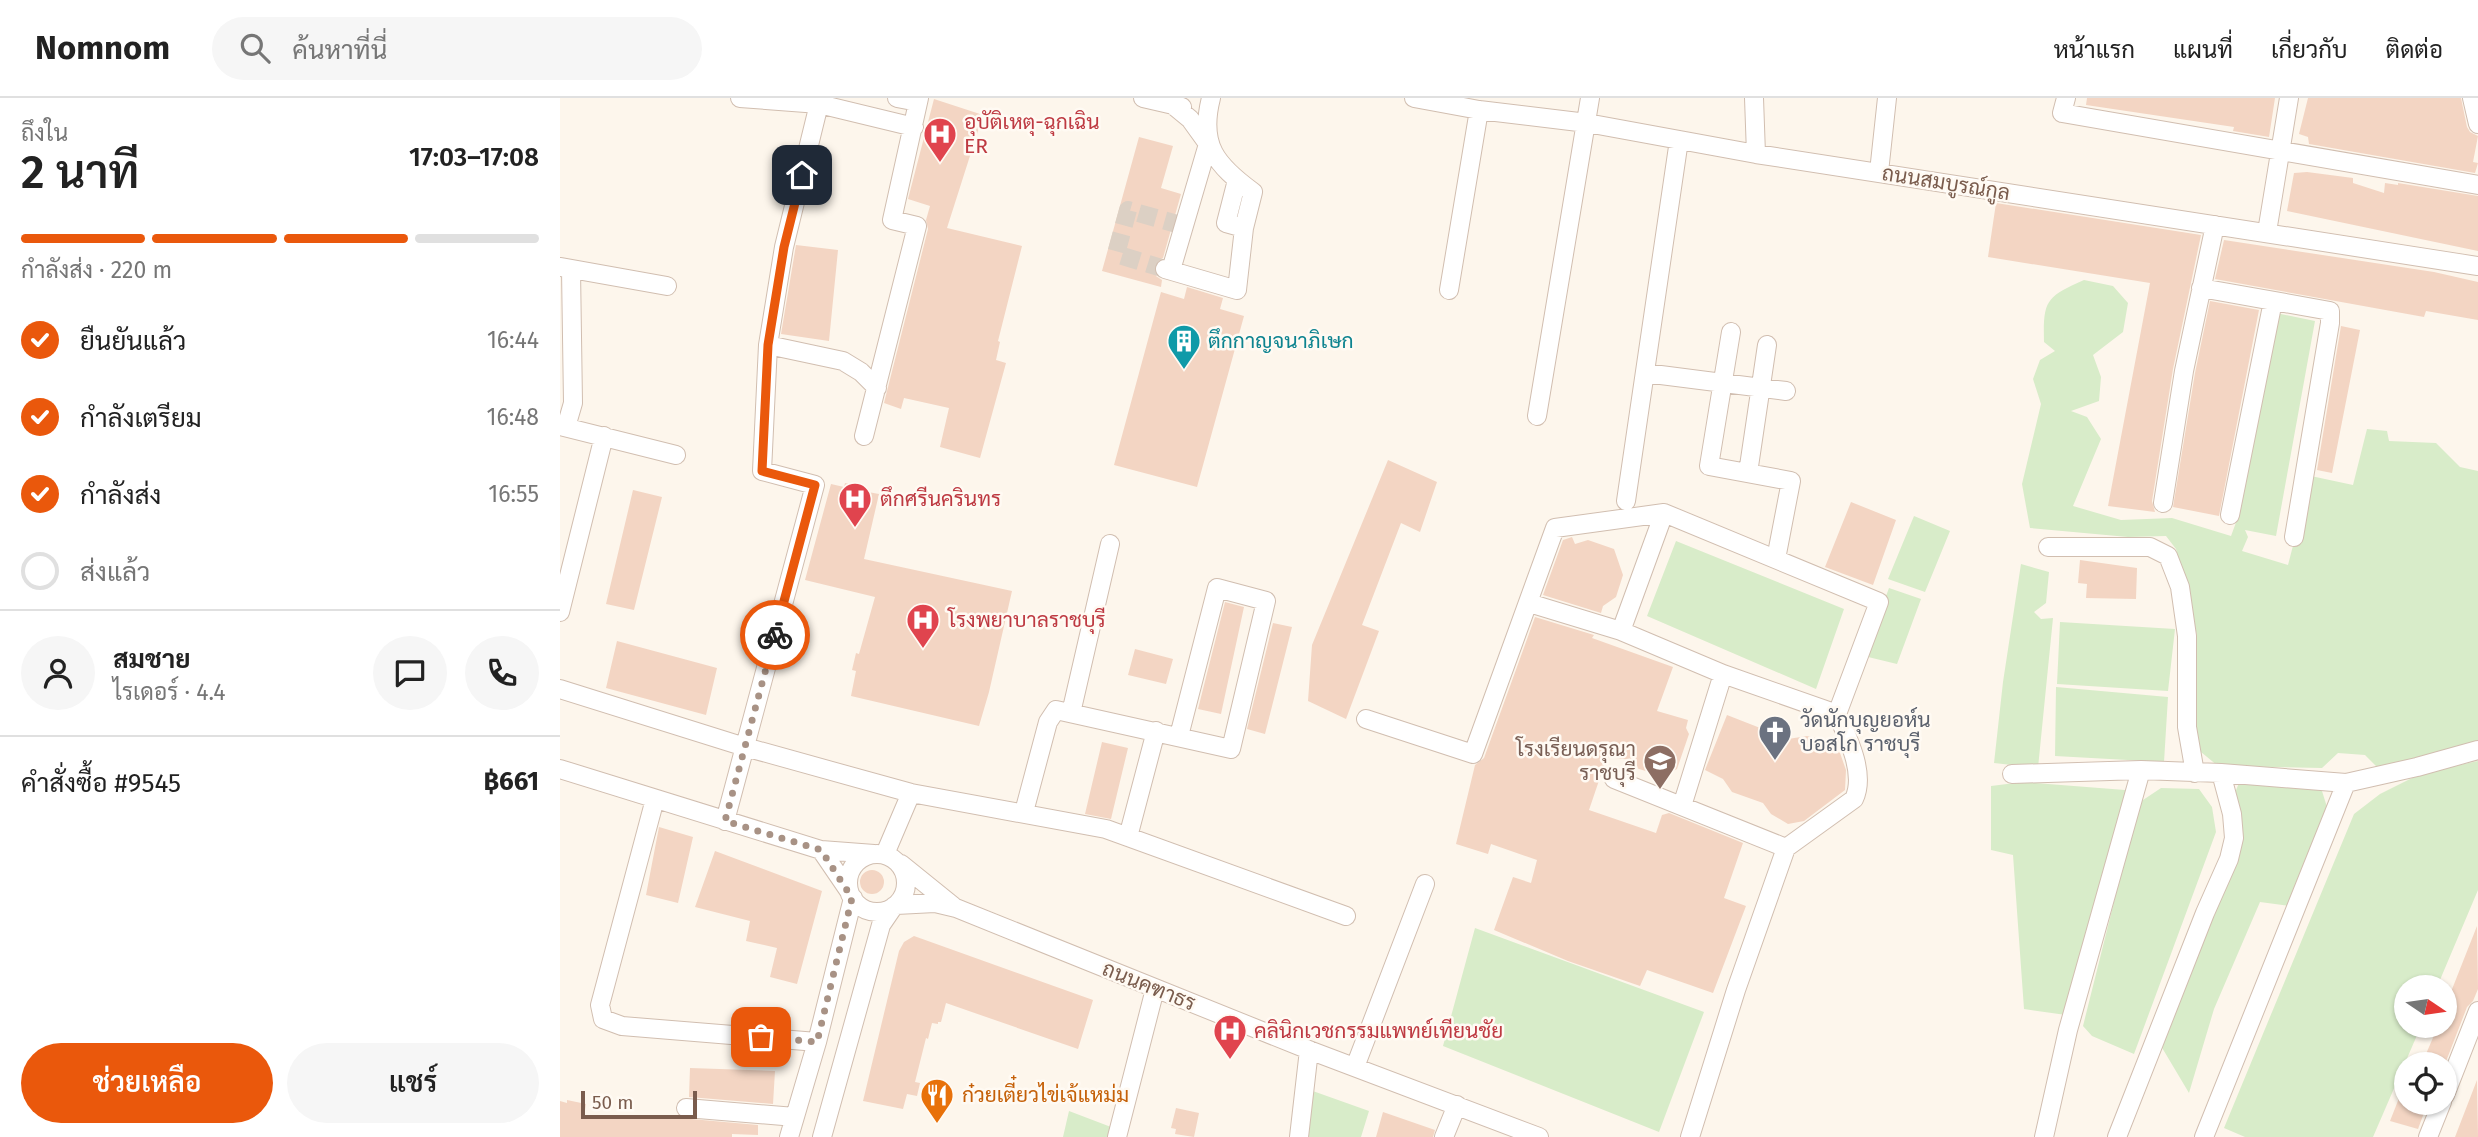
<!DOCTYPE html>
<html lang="th">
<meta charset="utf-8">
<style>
body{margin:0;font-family:"Fira Sans",Sarabun,sans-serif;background:#f6f6f6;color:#222;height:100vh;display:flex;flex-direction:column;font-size:26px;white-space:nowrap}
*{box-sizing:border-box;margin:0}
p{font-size:23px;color:#767676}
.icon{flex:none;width:38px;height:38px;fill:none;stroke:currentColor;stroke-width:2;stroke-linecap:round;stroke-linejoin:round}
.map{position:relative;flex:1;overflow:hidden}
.details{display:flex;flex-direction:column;background:#fff;width:560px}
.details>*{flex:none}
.needle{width:46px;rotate:103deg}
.buttons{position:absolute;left:1834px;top:877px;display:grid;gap:14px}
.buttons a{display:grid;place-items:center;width:63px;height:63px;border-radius:50%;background:#fff;box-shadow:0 2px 5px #0004;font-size:35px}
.scale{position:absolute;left:21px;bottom:18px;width:116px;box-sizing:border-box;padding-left:7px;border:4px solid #7a5c4d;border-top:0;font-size:19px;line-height:24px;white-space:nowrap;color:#7a5c4d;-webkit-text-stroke:5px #fffaf3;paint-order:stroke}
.pin{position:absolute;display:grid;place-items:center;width:60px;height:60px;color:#fff;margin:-30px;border-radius:14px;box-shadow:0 4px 10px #0006}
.courier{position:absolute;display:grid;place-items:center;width:70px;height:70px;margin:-35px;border:5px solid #ea580c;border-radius:50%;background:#fff;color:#222;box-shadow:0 2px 9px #0007}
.overview em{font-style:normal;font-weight:600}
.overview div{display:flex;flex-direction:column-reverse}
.overview{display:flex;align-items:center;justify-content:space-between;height:119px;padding:0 21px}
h1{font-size:46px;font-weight:600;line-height:52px}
.bar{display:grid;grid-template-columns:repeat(4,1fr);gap:10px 7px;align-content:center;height:84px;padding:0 21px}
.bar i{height:9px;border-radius:5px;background:#e0e0e0}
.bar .active{background:#ea580c}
.bar p{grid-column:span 4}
.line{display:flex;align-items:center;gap:18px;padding:0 21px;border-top:2px solid #e0e0e0}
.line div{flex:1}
.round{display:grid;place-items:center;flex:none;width:74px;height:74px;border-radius:37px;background:#f6f6f6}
ol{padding:0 21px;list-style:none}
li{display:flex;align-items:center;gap:21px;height:77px}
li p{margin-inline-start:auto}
li .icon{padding:7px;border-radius:50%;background:#ea580c;color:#fff;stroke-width:4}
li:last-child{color:#767676}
li i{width:38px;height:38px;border:4px solid #e0e0e0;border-radius:50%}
.action{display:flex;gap:14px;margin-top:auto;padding:14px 21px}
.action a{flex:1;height:80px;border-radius:42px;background:#ea580c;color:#fff;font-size:28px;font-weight:600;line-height:80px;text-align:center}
.action a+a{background:#f6f6f6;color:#222}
header{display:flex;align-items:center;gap:42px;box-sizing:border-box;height:98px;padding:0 35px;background:#fff;border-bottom:2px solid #e0e0e0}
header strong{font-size:33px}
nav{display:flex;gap:38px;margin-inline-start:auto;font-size:24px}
.search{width:490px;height:63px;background:#f6f6f6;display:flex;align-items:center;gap:18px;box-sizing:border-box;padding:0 24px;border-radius:38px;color:#767676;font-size:26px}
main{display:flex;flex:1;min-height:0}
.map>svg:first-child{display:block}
</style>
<header>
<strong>Nomnom</strong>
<div class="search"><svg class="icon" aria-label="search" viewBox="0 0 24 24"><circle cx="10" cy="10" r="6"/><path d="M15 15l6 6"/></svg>ค้นหาที่นี่</div>
<nav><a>หน้าแรก</a><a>แผนที่</a><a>เกี่ยวกับ</a><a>ติดต่อ</a></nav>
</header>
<main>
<section class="details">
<div class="overview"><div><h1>2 นาที</h1><p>ถึงใน</p></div><em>17:03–17:08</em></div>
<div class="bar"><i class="active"></i><i class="active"></i><i class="active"></i><i></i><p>กำลังส่ง · 220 m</p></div>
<ol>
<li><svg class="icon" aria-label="check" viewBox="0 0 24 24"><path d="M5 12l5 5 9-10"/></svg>ยืนยันแล้ว<p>16:44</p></li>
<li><svg class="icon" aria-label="check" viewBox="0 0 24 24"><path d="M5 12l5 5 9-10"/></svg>กำลังเตรียม<p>16:48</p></li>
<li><svg class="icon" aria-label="check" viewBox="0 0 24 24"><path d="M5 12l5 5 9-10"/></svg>กำลังส่ง<p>16:55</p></li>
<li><i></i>ส่งแล้ว</li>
</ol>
<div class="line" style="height:126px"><a class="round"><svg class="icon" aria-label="person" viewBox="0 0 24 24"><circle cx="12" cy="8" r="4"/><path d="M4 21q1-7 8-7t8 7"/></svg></a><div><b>สมชาย</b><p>ไรเดอร์ · 4.4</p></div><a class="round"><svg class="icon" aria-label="chat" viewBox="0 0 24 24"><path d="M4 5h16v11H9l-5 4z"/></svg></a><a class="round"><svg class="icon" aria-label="phone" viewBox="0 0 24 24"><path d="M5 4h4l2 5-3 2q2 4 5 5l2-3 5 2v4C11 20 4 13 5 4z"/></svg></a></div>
<div class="line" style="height:91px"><div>คำสั่งซื้อ #9545</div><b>฿661</b></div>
<div class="action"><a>ช่วยเหลือ</a><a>แชร์</a></div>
</section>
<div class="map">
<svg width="1918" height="1039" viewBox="0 0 1918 1039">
<rect width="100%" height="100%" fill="#fdf6ec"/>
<!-- green -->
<path fill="#d8ecc9" d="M1524,182L1553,188L1568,205L1563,234L1533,257L1541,279L1539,303L1511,313L1527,319L1541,341L1513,408L1561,422L1612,420L1671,438L1678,419L1716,215L1755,223L1716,438L1685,432L1688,439L1682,453L1728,467L1751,378L1793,387L1807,331L1827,333L1829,343L1876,345L1900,369L1918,373V643L1818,670L1805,657L1778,655L1762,670L1658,668L1641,654L1633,622L1637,537L1616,451L1606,438L1568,439L1470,430L1462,386L1481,306L1473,281L1480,262L1495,253L1484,244C1483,202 1486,199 1524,182Z
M1354,418L1390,433L1365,494L1328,481Z
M1116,443L1284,511L1256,591L1087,518Z
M1461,466L1489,474L1486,505L1474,514L1481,521L1493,520L1478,670L1434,665L1443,584Z
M1329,490L1361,501L1337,566L1304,558Z
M1500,524L1615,531L1608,593L1497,586Z
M1496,589L1608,599L1604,664L1495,658Z
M1918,663V792L1877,889H1846V928H1861L1813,1039H1685L1664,1030L1794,716L1820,696L1862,675Z
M1463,684L1565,692L1569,699L1506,917L1464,911L1453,757L1431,752V688Z
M1679,685H1748L1762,693L1767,709L1729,808L1700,804L1654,911L1629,995L1601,948L1660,798L1674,697Z
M1601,690L1639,691L1652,709L1656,734L1574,956L1532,938L1523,928L1555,800L1558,767L1580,704Z
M915,830L1144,914L1099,1034L883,948Z
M750,992L809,1013L801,1039H745Z
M509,1013L551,1029L549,1039H503Z"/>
<!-- building -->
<path fill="#f3d5c3" d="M1527,0H1715L1709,39L1673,33L1674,29L1526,7Z
M1748,0H1901L1907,29L1910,34L1918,38L1913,64L1918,65L1915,75L1749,46L1748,39L1739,36Z
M374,1L423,17L387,130L462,148L438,243L440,244L436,262L446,265L420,360L380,349L389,310L344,300L341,311L324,305L368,131L366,122L370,108L348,101Z
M579,39L613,48L601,90L621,96L603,160L597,163L594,168L596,178L602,182L601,189L542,173Z
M1747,74L1793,80V85L1824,95L1825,85L1838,87V85L1918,98V153L1727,113L1734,75Z
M1436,105L1641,137L1613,271L1592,403L1595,414L1548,408L1590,185L1428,159Z
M1664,142L1874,174L1918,184V222L1866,213L1864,219L1655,181Z
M236,147L278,152L269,243L221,236Z
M627,189L663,200L660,211L684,218L637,389L554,367L601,194L624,201Z
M1650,203L1699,212L1659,418L1613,409L1635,275Z
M1781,228L1800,232L1772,375L1757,372Z
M828,362L877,384L860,434L841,425L802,527L819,533L786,621L748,603L752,547Z
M285,385L309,391L308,394L319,396L304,461L452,493L429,594L419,628L291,598L296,573L292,572L296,555L299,556L315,499L245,482L271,386L284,389Z
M73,392L102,399L74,512L46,506Z
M1291,404L1336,422L1313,487L1265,469Z
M1012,439L1015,446L1028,442L1054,451L1063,477L1056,499L1043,508L1041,515L983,497L1003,442Z
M1520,462L1577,470L1576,501L1526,500L1527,486L1518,485Z
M665,504L684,509L661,616L638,611Z
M975,519L1034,537L1032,540L1113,569L1097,613L1128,622L1126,630L1129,636L1117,671L1104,679L1070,668L1072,662L1047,659L1029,712L1096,735L1102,717L1109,715L1183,745L1164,800L1186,808L1153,895L1087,872L1080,888L1008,863L934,832L953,779L971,785L977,762L931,746L928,756L896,746L915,667L924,660Z
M713,525L732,529L705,636L687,631Z
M57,543L157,570L146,617L46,590Z
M575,551L613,561L606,586L568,577Z
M1167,617L1228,641L1247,638L1264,642L1280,655L1286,672L1285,692L1244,723L1228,726L1211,716L1203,705L1172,694L1163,681L1145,672Z
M542,644L568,650L551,721L525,716Z
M99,729L133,739L118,805L86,797Z
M155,753L262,793L237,886L210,879L217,850L186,843L190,823L135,809Z
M300 784a12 12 0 1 1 24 0a12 12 0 1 1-24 0Z
M1917,828L1918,891L1913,903L1907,909L1885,966H1870L1863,963L1878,928H1885V909Z
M354,838L533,902L518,951L386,905L381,924H378V926L372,925L368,941L366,940L355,984L360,985L357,998L347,996L343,1011L303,1003L339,853L344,844Z
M130,970L215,973L213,1006L129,999Z
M1917,982L1918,1039H1895Z
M1845,985L1846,1006L1868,1004L1858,1031L1830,1023Z
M7,1002L26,1006L24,1019L120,1020L198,1027V1037L172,1036V1039H0V1003L7,1005Z
M616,1010L639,1015L634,1039L615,1036L616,1031L611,1030Z
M823,1014L875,1032L873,1039H816Z"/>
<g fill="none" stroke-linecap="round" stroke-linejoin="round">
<!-- minor-tunnel -->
<path stroke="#dcd0c4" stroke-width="18" stroke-dasharray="18 9" stroke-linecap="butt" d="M605,171L556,156L568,112L617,126"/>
<defs>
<path id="minor" d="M180,0L259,6L354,29
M337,0L358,4
M583,0L622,9
M854,0L919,12L1027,25L1196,56L1918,168
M1194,0L1196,56
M1506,0L1502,15L1918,87
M1912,0L1918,26
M1319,74L1327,0
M677,82L666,125L684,130
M1707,134L1729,0
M1,169L107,188
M605,171L677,192L684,130L693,94C656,67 639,47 651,0
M611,172L648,46L630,21L613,7
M1641,190L1770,213V225L1734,439
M889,192L919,12
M1171,234L1149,368L1231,383L1216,461
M208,247L283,263L301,274L317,290
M1085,275L1226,293
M977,318L1030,0
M0,328L116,357
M6,329L13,305L11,172
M304,338L357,128L332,122L359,0
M1188,375L1207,247
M1066,403L1119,42
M1603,405L1624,273L1655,127
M1104,415L1061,533L1163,576
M1670,417L1713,203
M1488,449H1590L1608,458L1620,489L1627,538V629L1635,675
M969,505L1061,533
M0,514L44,338
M0,591L185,649L351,695L546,731L786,818
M511,615L550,446
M806,621L913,656L995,430L1104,415L1319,504L1277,616L1163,576L1122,708
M0,671L261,752L314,756
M1452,676L1581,672L1661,675L1786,685L1857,669L1918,652
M1054,681L1226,750L1176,892L1130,1039
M95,701L40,907L43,921L62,928L257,944
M464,714L488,624L496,612L671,651L706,503L657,490L619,638
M165,723L255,387L202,373L208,247L224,149L259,6
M568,739L596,633
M1226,750L1294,701C1306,676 1288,640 1277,616
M261,752L289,793
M325,756L351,695
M288 785a29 29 0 1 1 58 0a29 29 0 1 1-58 0Z
M341,766L393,808
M336,807L375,805L396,810L749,952L979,1039
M795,969L865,786
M1885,997L1918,913
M126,1010L235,1019
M229,1039L257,944L293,800
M262,1039L321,827L334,808
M557,1039L595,891
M739,1039L749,952
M884,1039L897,1007
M1484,1039L1508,932L1581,672
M1557,1039L1645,815L1669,761L1674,740L1672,716L1661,675
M1644,1039L1786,685
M1868,1039L1882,1004"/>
</defs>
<!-- minor casing -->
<use href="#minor" stroke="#d1beb0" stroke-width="20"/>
<!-- minor -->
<use href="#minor" stroke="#fff" stroke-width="18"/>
</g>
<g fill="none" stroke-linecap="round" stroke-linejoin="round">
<!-- done -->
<path stroke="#a89285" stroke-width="7" stroke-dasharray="0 12.6" d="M201,939L257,944L292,800L261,752L165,723L215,537"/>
<!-- route -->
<path stroke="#ea580c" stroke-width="9" d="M215,537L255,387L202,373L208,247L224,149L242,77"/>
</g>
<!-- icons -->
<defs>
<symbol id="hospital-pin" viewBox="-11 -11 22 30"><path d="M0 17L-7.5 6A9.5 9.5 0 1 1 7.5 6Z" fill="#e0444e" stroke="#fffaf3"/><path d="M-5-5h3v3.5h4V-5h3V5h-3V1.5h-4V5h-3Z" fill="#fff"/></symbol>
<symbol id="building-pin" viewBox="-11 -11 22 30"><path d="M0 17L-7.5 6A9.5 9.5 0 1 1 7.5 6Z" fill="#0f9aa8" stroke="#fffaf3"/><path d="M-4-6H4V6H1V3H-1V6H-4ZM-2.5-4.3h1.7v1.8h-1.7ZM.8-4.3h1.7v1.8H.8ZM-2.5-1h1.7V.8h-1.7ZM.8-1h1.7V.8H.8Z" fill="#fff"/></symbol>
<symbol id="church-pin" viewBox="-11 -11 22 30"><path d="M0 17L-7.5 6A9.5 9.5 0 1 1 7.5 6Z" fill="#6b7280" stroke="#fffaf3"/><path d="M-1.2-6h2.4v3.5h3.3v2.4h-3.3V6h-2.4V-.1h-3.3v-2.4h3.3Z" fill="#fff"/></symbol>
<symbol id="school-pin" viewBox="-11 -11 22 30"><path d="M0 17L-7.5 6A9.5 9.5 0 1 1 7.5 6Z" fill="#8d6e63" stroke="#fffaf3"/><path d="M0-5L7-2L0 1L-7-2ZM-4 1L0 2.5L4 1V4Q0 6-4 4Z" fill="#fff"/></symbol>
<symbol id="restaurant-pin" viewBox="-11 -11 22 30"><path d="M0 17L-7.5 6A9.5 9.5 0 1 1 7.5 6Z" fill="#e8710a" stroke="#fffaf3"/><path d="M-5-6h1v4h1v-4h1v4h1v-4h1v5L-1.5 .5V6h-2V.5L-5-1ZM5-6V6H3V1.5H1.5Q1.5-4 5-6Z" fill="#fff"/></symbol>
</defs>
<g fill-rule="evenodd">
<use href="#hospital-pin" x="361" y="17" width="38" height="52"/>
<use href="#building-pin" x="605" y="224" width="38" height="52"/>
<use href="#hospital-pin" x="276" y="382" width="38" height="52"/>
<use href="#hospital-pin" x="344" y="503" width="38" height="52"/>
<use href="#church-pin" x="1196" y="615" width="38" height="52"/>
<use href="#school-pin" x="1081" y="644" width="38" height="52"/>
<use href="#hospital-pin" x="651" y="914" width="38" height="52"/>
<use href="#restaurant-pin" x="358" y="978" width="38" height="52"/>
</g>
<g text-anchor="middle" stroke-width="5" stroke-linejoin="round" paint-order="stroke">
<!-- health labels -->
<g font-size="21" fill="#be3a42" stroke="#fffaf3" text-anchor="start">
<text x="404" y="31">อุบัติเหตุ-ฉุกเฉิน<tspan x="404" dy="24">ER</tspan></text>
<text x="320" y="408">ตึกศรีนครินทร</text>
<text x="388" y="529">โรงพยาบาลราชบุรี</text>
<text x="694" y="940">คลินิกเวชกรรมแพทย์เทียนชัย</text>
</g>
<!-- street labels -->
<g font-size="21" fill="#7a5c4d" stroke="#fffaf3">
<text transform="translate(1386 85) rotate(9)" y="7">ถนนสมบูรณ์กูล</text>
<text transform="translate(589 888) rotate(22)" y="7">ถนนคฑาธร</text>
</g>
<!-- culture labels -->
<g font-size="21" fill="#0d838f" stroke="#fffaf3" text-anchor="start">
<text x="648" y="250">ตึกกาญจนาภิเษก</text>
</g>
<!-- worship labels -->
<g font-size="21" fill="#5b616d" stroke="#fffaf3" text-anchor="start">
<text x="1240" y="629">วัดนักบุญยอห์น<tspan x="1240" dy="24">บอสโก ราชบุรี</tspan></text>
</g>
<!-- education labels -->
<g font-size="21" fill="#785e54" stroke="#fffaf3" text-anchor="end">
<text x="1076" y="658">โรงเรียนดรุณา<tspan x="1076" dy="24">ราชบุรี</tspan></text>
</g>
<!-- food labels -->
<g font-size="21" fill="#c56008" stroke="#fffaf3" text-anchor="start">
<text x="402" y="1004">ก๋วยเตี๋ยวไข่เจ้แหม่ม</text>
</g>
</g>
</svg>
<div class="buttons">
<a><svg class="needle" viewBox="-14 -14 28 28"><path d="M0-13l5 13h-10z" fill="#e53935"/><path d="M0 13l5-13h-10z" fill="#767676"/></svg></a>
<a><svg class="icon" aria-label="locate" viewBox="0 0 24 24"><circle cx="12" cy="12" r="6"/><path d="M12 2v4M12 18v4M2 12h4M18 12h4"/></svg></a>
</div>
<div class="scale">50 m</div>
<div class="pin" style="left:201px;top:939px;background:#ea580c"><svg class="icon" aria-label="bag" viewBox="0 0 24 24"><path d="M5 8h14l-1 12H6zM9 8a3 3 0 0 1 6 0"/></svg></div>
<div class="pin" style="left:242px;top:77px;background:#1f2937"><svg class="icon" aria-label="home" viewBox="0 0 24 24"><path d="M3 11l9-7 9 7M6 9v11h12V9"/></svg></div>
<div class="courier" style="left:215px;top:537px"><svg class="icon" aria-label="bike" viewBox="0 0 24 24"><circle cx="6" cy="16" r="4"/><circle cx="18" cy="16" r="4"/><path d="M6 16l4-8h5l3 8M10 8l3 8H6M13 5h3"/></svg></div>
</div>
</main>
